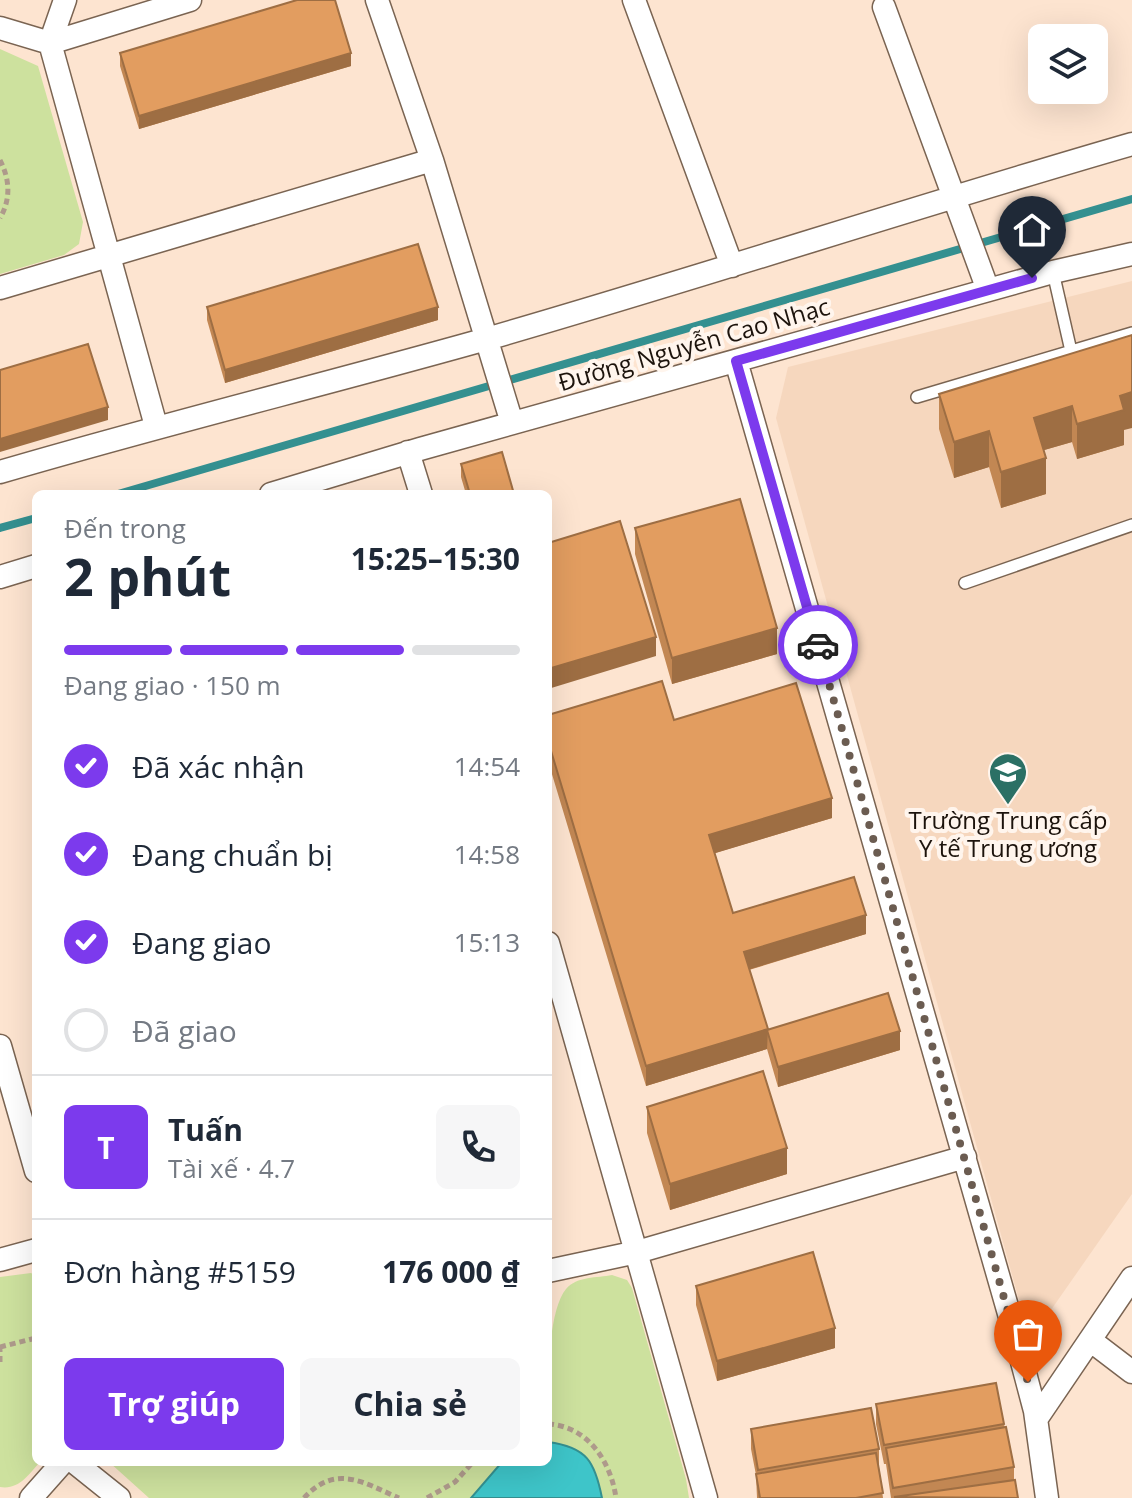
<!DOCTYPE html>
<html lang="vi">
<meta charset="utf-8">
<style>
body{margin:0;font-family:"Open Sans",sans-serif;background:#f6f6f7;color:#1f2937;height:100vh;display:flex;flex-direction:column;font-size:30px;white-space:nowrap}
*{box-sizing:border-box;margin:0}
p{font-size:26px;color:#747a83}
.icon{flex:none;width:44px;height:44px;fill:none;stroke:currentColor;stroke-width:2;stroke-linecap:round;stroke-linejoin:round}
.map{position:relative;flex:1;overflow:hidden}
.sheet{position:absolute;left:32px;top:490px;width:520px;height:976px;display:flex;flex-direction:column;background:#fff;border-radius:12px;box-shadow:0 8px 32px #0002}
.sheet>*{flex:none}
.fabs{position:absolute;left:1028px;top:24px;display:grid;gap:16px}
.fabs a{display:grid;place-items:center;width:80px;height:80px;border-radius:12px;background:#fff;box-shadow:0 8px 32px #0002;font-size:40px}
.pin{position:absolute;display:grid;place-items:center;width:68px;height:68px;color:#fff;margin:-82px -34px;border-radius:50% 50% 50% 0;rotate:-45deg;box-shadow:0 0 8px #0007}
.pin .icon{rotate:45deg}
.courier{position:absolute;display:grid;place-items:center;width:80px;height:80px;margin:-40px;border:6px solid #7c3aed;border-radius:50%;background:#fff;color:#222;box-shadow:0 2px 10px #0007}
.overview em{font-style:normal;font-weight:700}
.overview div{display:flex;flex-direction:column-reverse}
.overview{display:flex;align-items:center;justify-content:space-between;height:136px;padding:0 32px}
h1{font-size:52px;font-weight:700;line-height:60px}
.bar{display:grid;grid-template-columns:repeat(4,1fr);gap:12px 8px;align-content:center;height:96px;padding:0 32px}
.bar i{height:10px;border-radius:6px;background:#e0e1e3}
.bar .current{background:#7c3aed}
.bar p{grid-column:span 4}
.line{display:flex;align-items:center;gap:20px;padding:0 32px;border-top:2px solid #e0e1e3}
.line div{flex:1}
.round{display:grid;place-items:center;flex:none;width:84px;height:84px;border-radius:12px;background:#f6f6f7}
ol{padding:0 32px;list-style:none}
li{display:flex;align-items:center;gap:24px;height:88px}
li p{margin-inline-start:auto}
li .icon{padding:8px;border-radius:50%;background:#7c3aed;color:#fff;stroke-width:4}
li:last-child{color:#747a83}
li i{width:44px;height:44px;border:4px solid #e0e1e3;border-radius:50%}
.primary-button{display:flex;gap:16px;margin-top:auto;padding:16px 32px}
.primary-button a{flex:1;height:92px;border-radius:12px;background:#7c3aed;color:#fff;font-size:32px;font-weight:700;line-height:92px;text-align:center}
.primary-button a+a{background:#f6f6f7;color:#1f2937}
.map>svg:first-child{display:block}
</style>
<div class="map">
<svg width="1132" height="1498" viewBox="0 0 1132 1498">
<rect width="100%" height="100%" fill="#fde4d0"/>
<!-- built -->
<path fill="#f6d7be" d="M1132,281V1194L1030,1340L776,418L788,367Z"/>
<!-- green -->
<path fill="#cde19e" d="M0,49L38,66L83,222L79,244L64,255L0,274Z
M31,1273L36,1276V1462H40C28,1475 19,1490 0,1487V1277Z
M612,1275L627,1280L632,1288L686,1479L689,1498H149L109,1462H548C548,1424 543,1317 566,1289C577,1276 597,1278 612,1275Z"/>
<!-- water -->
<path fill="#3ec5c9" stroke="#349090" stroke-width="2" d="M548,1442C587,1447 595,1462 602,1498H471L502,1462H548Z"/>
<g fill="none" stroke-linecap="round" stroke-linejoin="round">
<!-- stream -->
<path stroke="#349090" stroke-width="8" d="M118,494L1132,199
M0,528L36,518"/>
<defs>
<path id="service" d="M1053,272L1071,351
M917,397L1132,333
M965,583L1132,525"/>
<path id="minor" d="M65,0L50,43L156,426
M377,0L432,160L512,423
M634,0L732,266
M884,7L988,290
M0,28L50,43L190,0
M0,288L432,160
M736,361L1012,1324L1035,1411L1047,1498
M408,452L421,494
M0,472C163,424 327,384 490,338C705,276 917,206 1132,144
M271,494L420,449L1053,272L1132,254
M0,577L36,566
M548,943L706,1498
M0,1046L36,1171
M0,1260L36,1250
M548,1271L637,1252L965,1157
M1090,1340L1132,1372
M1037,1418L1132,1278
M74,1462L119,1498
M31,1498L63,1462"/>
</defs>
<!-- service casing -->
<use href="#service" stroke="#7a6452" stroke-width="14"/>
<!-- minor casing -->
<use href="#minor" stroke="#7a6452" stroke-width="25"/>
<!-- path -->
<path stroke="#ae9a8b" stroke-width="5" stroke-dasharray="6 4" stroke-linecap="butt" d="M0,160C10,180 11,199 0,218
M0,1347L36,1338
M0,1362V1347
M548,1424C588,1426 611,1462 616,1498
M304,1498C336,1463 364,1483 399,1498
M427,1498L455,1482L473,1462"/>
<!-- service -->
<use href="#service" stroke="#fff" stroke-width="11"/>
<!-- minor -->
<use href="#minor" stroke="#fff" stroke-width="22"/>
</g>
<!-- wall -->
<path fill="#c28753" d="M120,53L351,66L139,129L120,66Z
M207,307L438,320L225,383L207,320Z
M1132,335L1124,430V445L1077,459L1072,442L1044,450L1046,494L1001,508L989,467L954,478L939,429V394Z
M461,464L514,494H466L461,477Z
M635,528L777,654L672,684L635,554Z
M548,715L674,720L832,818L715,853L733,913L866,934L749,970L768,1029L900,1050L778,1087L767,1049L646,1086L548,761Z
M647,1107L787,1174L670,1210L647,1133Z
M696,1286L835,1348L717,1381L696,1305Z
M876,1404L1004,1424L1014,1467V1480L1018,1498H891L886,1464H884L876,1424Z
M751,1429L879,1449V1467L883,1498H757L756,1475L751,1449Z"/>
<!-- shaded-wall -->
<path fill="#9e6e43" d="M351,53V66L139,129V116Z
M438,307V320L225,383V370Z
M1132,392V428L1124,430V445L1077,459V424L1120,396Z
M1072,406V442L1034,453V418Z
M108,407V420L0,452V439Z
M989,431V467L954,478V442Z
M1046,458V494L1001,508V472Z
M777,628V654L672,684V658Z
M656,637V656L548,689V669Z
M832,798V818L709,855V835Z
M866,915V934L744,971V952Z
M768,1029L767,1049L646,1086V1066Z
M900,1031V1050L778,1087V1067Z
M787,1148V1174L670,1210V1184Z
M835,1328V1348L717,1381V1361Z"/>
<!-- building -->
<path fill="#e29d60" stroke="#9e6e43" stroke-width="2" d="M297,0H335L351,53L139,116L120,53Z
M418,244L438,307L225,370L207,307Z
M1132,335V392L1120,396L1124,410L1077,424L1072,406L1034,418L1046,458L1001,472L989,431L954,442L939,394Z
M88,344L108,407L0,439V370Z
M502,452L514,494H470L461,464Z
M740,499L777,628L672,658L635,528Z
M620,521L656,637L548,669V543Z
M662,681L674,720L796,683L832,798L709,835L733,913L854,877L866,915L744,952L768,1029L646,1066L548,741V715Z
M888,993L900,1031L778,1067L767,1030Z
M763,1071L787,1148L670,1184L647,1107Z
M813,1252L835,1328L717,1361L696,1286Z
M996,1383L1004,1424L884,1445L876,1404Z
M871,1408L879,1449L758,1470L751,1429Z
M1006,1427L1014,1467L893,1488L886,1448Z
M876,1453L883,1493L856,1498H760L756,1474Z
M1015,1480L1018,1498L894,1497Z"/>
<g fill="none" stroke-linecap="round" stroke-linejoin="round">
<!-- done -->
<path stroke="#6b5c51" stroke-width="8" stroke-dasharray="0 14.4" d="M818,645L1028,1382"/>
<!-- route -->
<path stroke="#7c3aed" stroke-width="10" d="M818,645L736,361L1032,278"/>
</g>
<!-- icons -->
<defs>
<symbol id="university-pin" viewBox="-11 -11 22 30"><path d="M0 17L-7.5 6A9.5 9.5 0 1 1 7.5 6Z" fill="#2b7065" stroke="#fff5ed"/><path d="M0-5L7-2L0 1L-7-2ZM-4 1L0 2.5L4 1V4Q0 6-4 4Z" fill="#fff"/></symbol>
</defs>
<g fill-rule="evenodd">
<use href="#university-pin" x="986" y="750" width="44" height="60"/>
</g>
<g text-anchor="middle" stroke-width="8" stroke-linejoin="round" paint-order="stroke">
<!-- street labels -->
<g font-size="24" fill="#1c130c" stroke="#fff5ed">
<text transform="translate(694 345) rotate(-16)" y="8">Đường Nguyễn Cao Nhạc</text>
</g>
<!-- poi labels -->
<g font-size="24" fill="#1c130c" stroke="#fff5ed">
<text x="1008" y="829">Trường Trung cấp<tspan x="1008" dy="28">Y tế Trung ương</tspan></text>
</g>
</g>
</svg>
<div class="fabs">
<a><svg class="icon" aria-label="layers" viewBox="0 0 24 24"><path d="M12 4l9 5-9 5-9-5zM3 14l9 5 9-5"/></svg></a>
</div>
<div class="pin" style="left:1028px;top:1382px;background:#ea580c"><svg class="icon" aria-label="bag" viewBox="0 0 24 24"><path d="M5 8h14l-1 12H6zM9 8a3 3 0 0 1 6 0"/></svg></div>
<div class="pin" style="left:1032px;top:278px;background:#1f2937"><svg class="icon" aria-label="home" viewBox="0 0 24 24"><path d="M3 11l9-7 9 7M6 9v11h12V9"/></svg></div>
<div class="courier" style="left:818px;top:645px"><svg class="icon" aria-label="car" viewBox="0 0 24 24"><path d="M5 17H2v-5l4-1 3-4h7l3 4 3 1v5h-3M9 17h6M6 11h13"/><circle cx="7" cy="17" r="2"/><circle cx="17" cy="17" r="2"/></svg></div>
<section class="sheet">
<div class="overview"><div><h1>2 phút</h1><p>Đến trong</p></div><em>15:25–15:30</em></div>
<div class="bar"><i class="current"></i><i class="current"></i><i class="current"></i><i></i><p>Đang giao · 150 m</p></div>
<ol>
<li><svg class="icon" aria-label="check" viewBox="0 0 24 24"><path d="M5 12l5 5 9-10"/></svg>Đã xác nhận<p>14:54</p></li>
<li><svg class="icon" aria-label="check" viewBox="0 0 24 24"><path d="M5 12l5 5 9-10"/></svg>Đang chuẩn bị<p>14:58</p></li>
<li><svg class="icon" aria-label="check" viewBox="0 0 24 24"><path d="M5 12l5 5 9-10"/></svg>Đang giao<p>15:13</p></li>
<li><i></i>Đã giao</li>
</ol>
<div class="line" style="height:144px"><b class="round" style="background:#7c3aed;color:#fff">T</b><div><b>Tuấn</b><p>Tài xế · 4.7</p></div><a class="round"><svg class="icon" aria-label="phone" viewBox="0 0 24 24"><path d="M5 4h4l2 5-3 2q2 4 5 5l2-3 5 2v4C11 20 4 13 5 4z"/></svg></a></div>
<div class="line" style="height:104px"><div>Đơn hàng #5159</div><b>176 000 ₫</b></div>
<div class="primary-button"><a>Trợ giúp</a><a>Chia sẻ</a></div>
</section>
</div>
